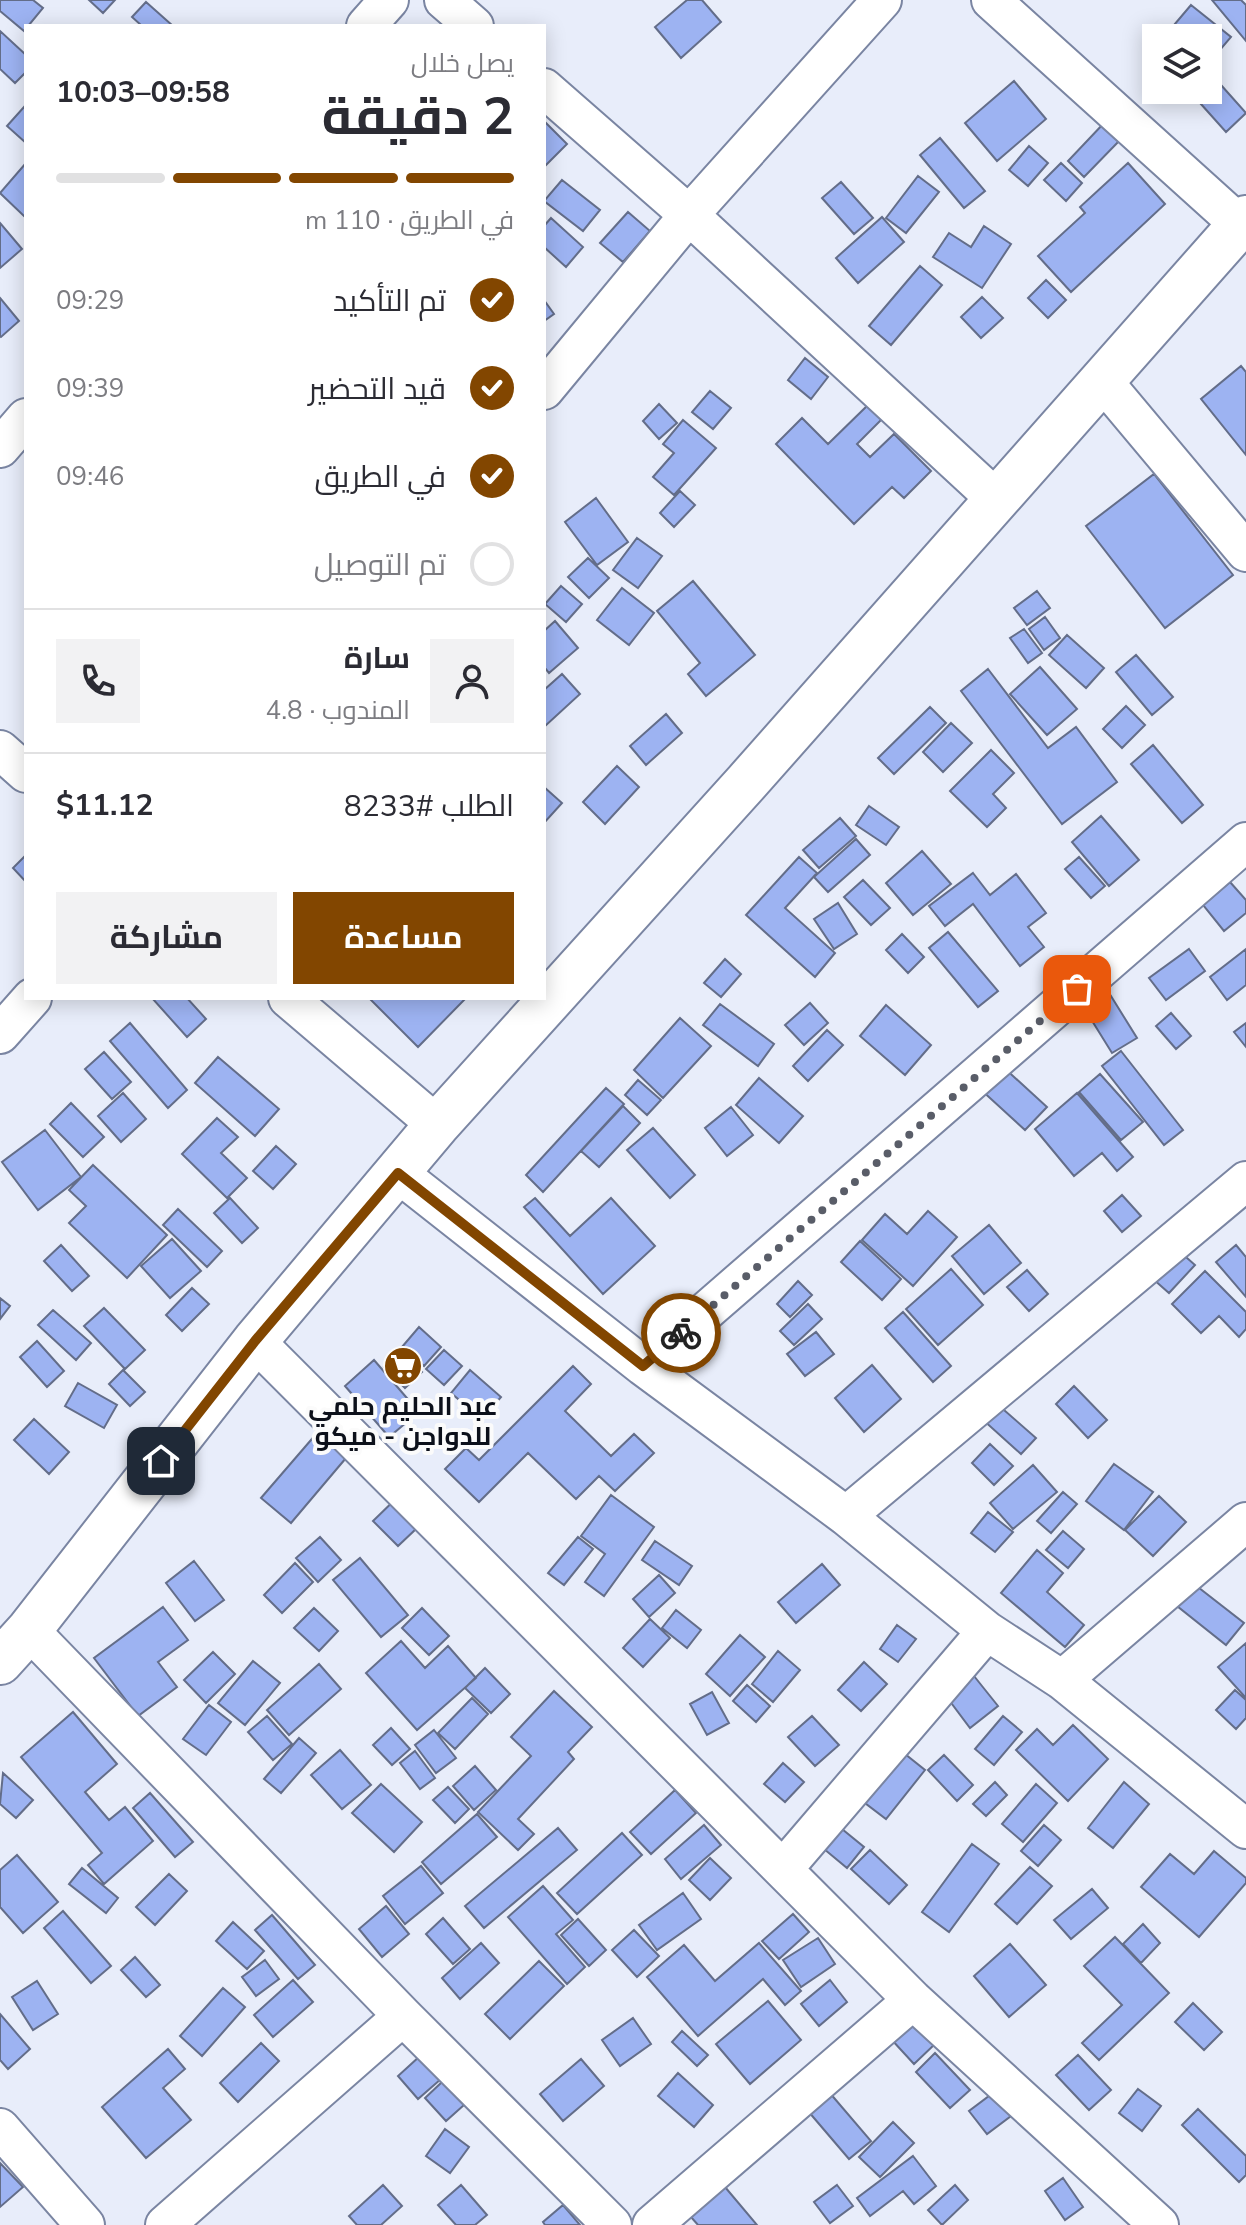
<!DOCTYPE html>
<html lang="ar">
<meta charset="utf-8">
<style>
body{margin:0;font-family:"Nunito Sans",Cairo,sans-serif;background:#f2f2f3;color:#2b2b33;direction:rtl;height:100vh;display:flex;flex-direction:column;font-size:30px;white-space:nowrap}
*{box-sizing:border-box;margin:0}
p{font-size:26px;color:#7c7c81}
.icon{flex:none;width:44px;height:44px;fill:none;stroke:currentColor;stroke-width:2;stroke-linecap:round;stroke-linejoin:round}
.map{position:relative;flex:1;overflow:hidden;direction:ltr}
.sheet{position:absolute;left:24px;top:24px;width:522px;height:976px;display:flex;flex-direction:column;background:#fff;border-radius:0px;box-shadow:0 4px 20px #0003;direction:rtl}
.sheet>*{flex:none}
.buttons{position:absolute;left:1142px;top:24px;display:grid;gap:16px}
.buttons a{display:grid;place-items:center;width:80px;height:80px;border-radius:0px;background:#fff;box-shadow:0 4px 20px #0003;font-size:40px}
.pin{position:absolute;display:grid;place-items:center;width:68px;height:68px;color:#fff;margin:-34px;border-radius:16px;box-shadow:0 4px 12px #0006}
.courier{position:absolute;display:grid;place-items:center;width:80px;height:80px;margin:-40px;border:6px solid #824600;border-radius:50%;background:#fff;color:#222;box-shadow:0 2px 10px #0007}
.head em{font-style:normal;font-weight:700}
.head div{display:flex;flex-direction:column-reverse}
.head{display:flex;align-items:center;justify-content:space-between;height:136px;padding:0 32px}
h1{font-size:52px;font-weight:700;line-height:60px}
.bar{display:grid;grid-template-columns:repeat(4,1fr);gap:12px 8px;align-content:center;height:96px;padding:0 32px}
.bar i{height:10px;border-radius:6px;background:#e1e1e2}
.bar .current{background:#824600}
.bar p{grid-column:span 4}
.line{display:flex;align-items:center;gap:20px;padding:0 32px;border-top:2px solid #e1e1e2}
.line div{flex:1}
.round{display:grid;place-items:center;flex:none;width:84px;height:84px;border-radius:0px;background:#f2f2f3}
ol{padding:0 32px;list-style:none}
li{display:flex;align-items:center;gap:24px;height:88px}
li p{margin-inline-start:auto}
li .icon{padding:8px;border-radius:50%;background:#824600;color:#fff;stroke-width:4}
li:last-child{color:#7c7c81}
li i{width:44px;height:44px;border:4px solid #e1e1e2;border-radius:50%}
.primary-button{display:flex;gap:16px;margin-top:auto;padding:16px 32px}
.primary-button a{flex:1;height:92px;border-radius:0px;background:#824600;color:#fff;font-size:32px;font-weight:700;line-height:92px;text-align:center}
.primary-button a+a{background:#f2f2f3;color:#2b2b33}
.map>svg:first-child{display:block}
</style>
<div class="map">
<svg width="1246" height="2225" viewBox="0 0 1246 2225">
<rect width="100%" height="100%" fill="#e8edfa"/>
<!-- building -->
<path fill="#9db3f2" stroke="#636d89" stroke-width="2" d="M0,0H33L43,8L24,31L0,11Z
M89,0H115L103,13Z
M687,0H702L721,22L681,58L655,27Z
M1212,0H1241L1246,5V41Z
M146,2L173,26H142L132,17Z
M1191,5L1231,37L1208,64V38H1163Z
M0,31L26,55V72L15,83L0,69Z
M1213,76L1246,113L1226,132L1192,94L1197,90H1208V80Z
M1014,81L1046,119L997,161L965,123Z
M24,107L26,109V143L7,126Z
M544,121L567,144L544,167Z
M1105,122L1122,138L1084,177L1068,161Z
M940,138L985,191L964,208L920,155Z
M1029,146L1048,163L1028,186L1009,170Z
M26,163V218L0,193Z
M1061,163L1082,183L1066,201L1044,180Z
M1128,163L1165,204L1071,292L1038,256L1085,213L1080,207Z
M918,176L939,192L906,233L886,218Z
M562,180L600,210L583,231L544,201Z
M841,182L873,218L854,234L822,198Z
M628,212L650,231L623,262L600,243Z
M882,217L904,242L858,283L836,258Z
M551,218L583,247L566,267L544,247V226Z
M0,223L22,249L0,268Z
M984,226L1011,244L982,288L933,257L949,233L971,247Z
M920,266L942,285L891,345L869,326Z
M1046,280L1066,300L1048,318L1028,298Z
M982,297L1003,318L981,338L961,317Z
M0,298L19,321L1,337L0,336Z
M544,300L554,314L544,321Z
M805,358L828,377L811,399L788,380Z
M1241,366L1246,372V455L1201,399Z
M710,391L731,408L713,429L692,412Z
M659,404L677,423L659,439L643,421Z
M869,404L883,418L857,444L870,457L894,434L931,471L904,498L892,487L854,524L776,444L802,418L828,444Z
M683,420L716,448L674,495L653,477L674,453L663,444Z
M1154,474L1233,575L1165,628L1086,526Z
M680,491L695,505L674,527L660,513Z
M596,498L628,542L597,565L565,522Z
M637,538L662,556L638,588L613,570Z
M588,558L609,578L589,598L568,577Z
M693,581L755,655L706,696L688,674L700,663L657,611Z
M561,586L582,604L566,622L545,604Z
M622,588L654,613L629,645L597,620Z
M1037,591L1050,608L1027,625L1014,608Z
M1045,617L1060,638L1044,650L1029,629Z
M555,621L578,648L549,673L544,667V631Z
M1024,629L1042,653L1028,663L1010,638Z
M1067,635L1104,668L1086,688L1049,655Z
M1136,655L1173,697L1152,715L1116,672Z
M1040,667L1077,709L1047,735L1010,694Z
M988,669L1048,748L1076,727L1117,782L1062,824L961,691Z
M562,674L580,694L544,727V690Z
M1126,706L1145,725L1122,748L1103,729Z
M930,707L946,723L894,774L878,758Z
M666,714L682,733L646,765L630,746Z
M951,723L972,743L943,772L923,752Z
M1153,745L1203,805L1182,823L1131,764Z
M991,750L1014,773L993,794L1006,808L987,827L950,791Z
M617,766L639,787L605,824L583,802Z
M544,787L562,803L544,823Z
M869,806L899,827L886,845L856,825Z
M1101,816L1139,860L1109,886L1072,842Z
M840,818L856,836L819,868L803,850Z
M856,839L870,855L828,892L814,877Z
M922,851L951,884L913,915L886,883Z
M26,855V882L13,868Z
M799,857L817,873L785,908L835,953L815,977L746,915Z
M1079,857L1105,886L1091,898L1065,869Z
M973,873L990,895L1016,874L1046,913L1028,927L1044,947L1020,966L973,904L945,926L929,906Z
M863,880L890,908L871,925L844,897Z
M1230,882L1246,900V913L1224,931L1203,905Z
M838,903L857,934L834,949L814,919Z
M948,932L998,991L978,1007L929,948Z
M902,934L924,957L908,973L886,950Z
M1189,949L1205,971L1166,1000L1149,978Z
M1246,949V985L1227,1000L1210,977Z
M725,959L741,974L721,997L704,983Z
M1106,988L1137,1038L1112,1053L1081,1003Z
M152,998H187L206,1019L187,1037Z
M369,998H466L418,1047Z
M810,1003L828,1023L804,1045L785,1025Z
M720,1004L774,1044L758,1066L703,1025Z
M886,1005L931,1045L905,1075L860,1036Z
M1171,1013L1191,1036L1176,1049L1156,1026Z
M680,1018L711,1046L663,1098L634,1070Z
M130,1023L187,1090L168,1108L110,1041Z
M1246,1023V1047L1234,1032Z
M827,1030L843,1045L808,1081L793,1066Z
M1121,1051L1183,1130L1164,1145L1102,1066Z
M104,1052L131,1082L112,1099L85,1069Z
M218,1057L279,1109L255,1136L195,1083Z
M1001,1065L1047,1107L1025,1130L979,1088Z
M1100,1074L1143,1122L1121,1140L1079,1092Z
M759,1078L803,1116L779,1143L736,1105Z
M638,1080L661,1100L647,1115L625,1095Z
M606,1088L624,1104L543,1192L526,1175Z
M123,1093L146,1119L121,1142L98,1116Z
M1077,1093L1133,1157L1117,1171L1102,1153L1074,1176L1035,1129Z
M71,1103L104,1137L83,1157L50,1124Z
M623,1106L640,1123L599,1167L581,1151Z
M731,1107L753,1135L727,1156L705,1128Z
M217,1118L238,1137L221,1153L247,1178L227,1198L182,1154Z
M653,1128L695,1175L670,1198L627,1150Z
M45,1130L81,1177L38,1210L2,1162Z
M276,1146L296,1164L273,1189L253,1171Z
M93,1165L167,1235L127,1278L69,1223L86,1206L69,1190Z
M1122,1195L1141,1216L1122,1232L1104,1211Z
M230,1198L258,1228L242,1243L214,1213Z
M535,1198L570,1236L611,1198L655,1246L603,1294L524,1207Z
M178,1209L222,1251L207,1267L163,1225Z
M928,1211L957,1237L913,1286L862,1240L885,1214L907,1234Z
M989,1225L1021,1263L984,1294L952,1256Z
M172,1239L201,1271L170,1298L141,1266Z
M860,1241L901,1279L882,1300L841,1262Z
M61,1245L89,1276L72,1291L44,1261Z
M1236,1245L1246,1257V1297L1216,1262Z
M1178,1250L1195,1265L1169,1293L1153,1279Z
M951,1269L983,1305L938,1345L906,1309Z
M1027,1270L1048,1294L1029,1311L1007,1287Z
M1205,1271L1246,1312V1329L1239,1337L1219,1316L1201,1333L1172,1304Z
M798,1281L812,1295L790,1317L777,1304Z
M192,1288L209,1304L182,1331L166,1315Z
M0,1298L10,1306L0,1319Z
M808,1304L822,1319L794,1345L780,1331Z
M104,1308L145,1350L125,1369L84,1326Z
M53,1310L91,1343L76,1360L38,1325Z
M903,1312L951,1366L933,1382L885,1328Z
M419,1327L441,1347L424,1366L402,1347Z
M816,1332L834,1354L805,1376L787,1354Z
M37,1341L64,1371L47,1387L20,1357Z
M400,1350L422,1372L405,1388L384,1367Z
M444,1350L462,1366L444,1385L426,1369Z
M374,1360L419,1412L389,1437L345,1386Z
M872,1365L901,1399L864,1432L835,1398Z
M573,1366L591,1384L565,1411L611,1456L634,1434L654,1453L615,1491L599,1476L576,1499L528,1453L479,1502L445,1469L466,1448L479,1460Z
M123,1370L145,1392L130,1406L109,1384Z
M470,1370L501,1397L482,1419L451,1393Z
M78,1383L117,1405L104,1428L65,1406Z
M1074,1386L1107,1420L1088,1438L1056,1404Z
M996,1403L1036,1438L1021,1454L982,1419Z
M34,1419L69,1452L49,1474L14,1440Z
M317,1433L346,1458L291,1523L261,1498Z
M990,1444L1013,1466L994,1485L972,1463Z
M1114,1464L1153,1492L1124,1530L1086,1501Z
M1033,1465L1057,1492L1013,1529L990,1503Z
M406,1489L458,1542L443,1557L416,1529L398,1546L373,1521Z
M1063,1492L1077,1504L1051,1533L1037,1521Z
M611,1495L654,1527L604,1596L585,1582L605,1554L581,1536Z
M1159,1496L1186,1522L1153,1556L1125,1530Z
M988,1512L1013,1532L995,1552L971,1533Z
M1063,1531L1084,1549L1068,1568L1046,1550Z
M320,1537L341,1560L318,1582L296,1558Z
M578,1537L593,1549L564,1585L548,1573Z
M655,1541L692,1566L679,1585L642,1560Z
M1037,1550L1063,1573L1047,1592L1084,1625L1065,1647L1001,1593Z
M360,1558L408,1615L381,1637L333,1580Z
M194,1561L224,1600L195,1621L166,1583Z
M295,1563L313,1582L282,1613L264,1595Z
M822,1564L840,1585L796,1623L778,1602Z
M659,1575L675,1593L649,1617L633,1599Z
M1194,1584L1244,1623L1226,1645L1177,1606Z
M163,1607L188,1640L158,1662L177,1687L138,1716L94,1658Z
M314,1608L338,1631L319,1651L294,1628Z
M422,1608L449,1636L429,1655L402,1628Z
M676,1610L701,1630L687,1648L662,1628Z
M650,1619L670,1638L643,1667L623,1648Z
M897,1625L916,1639L898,1662L880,1649Z
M740,1635L765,1657L730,1696L706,1674Z
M401,1641L425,1668L448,1646L476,1678L417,1730L366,1673Z
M1246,1643V1698L1218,1667Z
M778,1651L800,1670L773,1702L752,1684Z
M213,1652L235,1674L206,1703L184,1680Z
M253,1661L280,1683L245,1725L218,1703Z
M864,1662L887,1684L861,1711L838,1690Z
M319,1664L341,1689L289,1735L267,1710Z
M485,1668L510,1694L491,1713L465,1688Z
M970,1671L998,1706L970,1728L943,1692Z
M747,1685L770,1706L756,1722L733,1701Z
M1235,1690L1246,1700V1718L1236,1729L1216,1710Z
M554,1691L592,1727L568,1752L574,1759L518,1819L534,1834L518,1850L478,1812L531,1756L511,1737Z
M712,1692L729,1723L707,1735L690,1704Z
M472,1698L488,1714L455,1749L438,1733Z
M209,1705L231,1722L206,1755L183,1739Z
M73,1712L117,1764L85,1792L109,1820L125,1807L153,1841L104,1884L88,1865L102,1853L21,1757Z
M267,1716L292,1744L273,1760L248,1732Z
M812,1716L839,1745L815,1766L788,1737Z
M1003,1716L1022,1732L994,1765L975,1749Z
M1073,1725L1108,1759L1068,1801L1016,1750L1037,1729L1053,1745Z
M391,1728L410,1749L392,1765L373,1745Z
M434,1730L456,1758L436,1773L415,1745Z
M299,1738L316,1753L281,1793L264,1779Z
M340,1750L371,1785L342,1809L311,1775Z
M900,1750L925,1770L886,1819L861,1800Z
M415,1751L435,1778L420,1789L400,1763Z
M944,1755L973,1785L957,1801L928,1770Z
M783,1763L804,1782L785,1802L764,1784Z
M475,1766L496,1790L474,1810L453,1786Z
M3,1773L33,1800L16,1818L0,1804Z
M995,1782L1007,1795L986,1816L973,1804Z
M1124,1782L1149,1804L1113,1848L1088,1828Z
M381,1784L422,1822L394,1852L352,1813Z
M1036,1784L1057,1803L1023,1842L1002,1824Z
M448,1787L469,1809L455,1823L433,1800Z
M675,1790L696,1813L651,1854L630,1832Z
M150,1793L193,1842L175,1857L133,1808Z
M477,1814L497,1837L441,1884L422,1862Z
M704,1825L721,1845L681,1879L665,1859Z
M1044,1825L1061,1840L1038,1866L1021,1851Z
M558,1828L577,1850L484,1928L465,1906Z
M842,1829L864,1847L847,1868L824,1849Z
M622,1833L642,1855L577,1914L557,1893Z
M972,1844L999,1864L949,1932L922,1912Z
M870,1850L907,1885L889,1904L851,1869Z
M1214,1851L1246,1878V1883L1199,1937L1141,1887L1170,1854L1194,1874Z
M17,1855L58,1902L23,1933L0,1907V1870Z
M710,1858L731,1878L710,1900L689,1880Z
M421,1866L443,1893L405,1924L383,1896Z
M1030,1867L1052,1886L1017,1924L995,1904Z
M82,1868L118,1898L106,1913L69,1884Z
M169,1874L187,1891L155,1925L136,1907Z
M543,1886L573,1920L556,1934L585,1967L567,1984L508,1917Z
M1092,1889L1108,1908L1071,1939L1054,1920Z
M683,1893L701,1919L657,1950L639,1925Z
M386,1906L409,1934L382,1957L359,1929Z
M63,1911L111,1966L91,1983L44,1928Z
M793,1914L809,1932L779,1959L762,1941Z
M272,1915L315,1965L298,1979L255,1930Z
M443,1918L470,1949L453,1964L426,1934Z
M578,1919L606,1950L589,1966L561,1935Z
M233,1922L264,1951L247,1969L216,1941Z
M1143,1924L1160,1943L1141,1963L1123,1944Z
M634,1930L659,1956L637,1977L612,1950Z
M1115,1937L1169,1993L1099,2060L1082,2043L1122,2005L1084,1966Z
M818,1938L835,1964L801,1987L783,1960Z
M481,1943L499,1963L460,1999L442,1978Z
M759,1943L801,1991L785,2005L763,1979L698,2036L647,1977L684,1945L715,1981Z
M1010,1944L1046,1985L1009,2017L974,1976Z
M135,1957L160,1985L146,1997L121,1970Z
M265,1960L279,1979L256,1996L242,1977Z
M539,1961L564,1986L510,2039L485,2014Z
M293,1980L313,2002L273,2037L254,2015Z
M830,1980L847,2002L819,2026L801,2004Z
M37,1981L58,2014L33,2030L12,1997Z
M223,1988L245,2007L202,2056L180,2036Z
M768,2001L801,2040L750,2084L716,2044Z
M1193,2003L1222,2032L1204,2050L1175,2022Z
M0,2014L30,2049L8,2069L0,2060Z
M633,2018L651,2044L620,2066L602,2040Z
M913,2019L935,2044L914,2064L891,2039Z
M682,2031L708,2055L697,2066L672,2042Z
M261,2043L279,2061L238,2102L220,2083Z
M168,2049L185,2069L163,2088L191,2120L146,2158L102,2107Z
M935,2053L970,2090L950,2108L916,2072Z
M1078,2055L1111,2090L1089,2110L1056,2075Z
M420,2056L441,2079L418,2099L398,2076Z
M581,2059L604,2086L563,2121L540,2094Z
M678,2073L713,2105L694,2127L658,2096Z
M442,2082L464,2105L446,2121L425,2098Z
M1138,2089L1161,2106L1142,2131L1119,2113Z
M829,2092L871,2141L849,2159L808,2111Z
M993,2093L1011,2116L987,2134L969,2111Z
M1198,2109L1246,2156V2175L1239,2182L1182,2125Z
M893,2122L914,2143L880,2177L859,2157Z
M445,2129L469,2147L450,2173L426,2156Z
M913,2156L936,2186L914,2204L903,2191L870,2216L857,2198Z
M0,2163L23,2187L0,2207Z
M1063,2178L1083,2207L1065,2220L1045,2191Z
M383,2185L402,2206L381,2225H357L349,2216Z
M461,2185L487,2215L475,2225H456L438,2205Z
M837,2185L853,2206L830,2223L814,2202Z
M955,2185L968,2200L942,2225L928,2210Z
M725,2187L757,2225H698L691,2217Z
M563,2205L580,2225H545L543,2222Z"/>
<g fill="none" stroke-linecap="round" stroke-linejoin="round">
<defs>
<path id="minor" d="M444,0L474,26
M991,0L1240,225
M366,26L389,0
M544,88L689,215L997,500
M1101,379L1246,552
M544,390L689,215L882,0
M0,448L26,418
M0,750L26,773
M288,998L437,1125
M0,1034L32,998
M398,1173L643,1366L846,1516L987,1631L1062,1680L1246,1829
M255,1341L913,2000L1159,2225
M643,1366L1246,842
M846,1516L1246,1181
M29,1630L403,2016L612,2225
M1062,1680L1246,1522
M784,1868L987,1631
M0,2128L85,2225
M165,2225L403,2016
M652,2225L913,2000"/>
<path id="tertiary" d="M0,1662L29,1630L255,1341L437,1125L746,783L1246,218"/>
</defs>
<!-- minor casing -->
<use href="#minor" stroke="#7a85a2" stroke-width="42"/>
<!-- tertiary casing -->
<use href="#tertiary" stroke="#7a85a2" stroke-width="48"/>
<!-- minor -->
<use href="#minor" stroke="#fff" stroke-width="38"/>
<!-- tertiary -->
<use href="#tertiary" stroke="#fff" stroke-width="44"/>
</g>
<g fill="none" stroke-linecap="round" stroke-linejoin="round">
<!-- done -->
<path stroke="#595d68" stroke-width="8" stroke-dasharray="0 14.4" d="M681,1333L1077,989"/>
<!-- route -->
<path stroke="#824600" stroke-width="10" d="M161,1461L255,1341L398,1173L643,1366L681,1333"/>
</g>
<!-- icons -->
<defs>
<symbol id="supermarket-disc" viewBox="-11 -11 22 22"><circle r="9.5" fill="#824600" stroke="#fbfbfb"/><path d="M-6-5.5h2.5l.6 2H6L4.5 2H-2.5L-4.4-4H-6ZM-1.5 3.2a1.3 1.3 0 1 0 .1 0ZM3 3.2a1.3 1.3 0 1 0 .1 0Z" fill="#fff"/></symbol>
</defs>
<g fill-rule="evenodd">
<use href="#supermarket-disc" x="381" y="1344" width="44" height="44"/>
</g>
<g text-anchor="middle" stroke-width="8" stroke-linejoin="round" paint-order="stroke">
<!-- poi labels -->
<g font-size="26" font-weight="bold" fill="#0c101a" stroke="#fbfbfb">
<text x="403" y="1415">عبد الحليم حلمي<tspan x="403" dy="30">للدواجن - ميكو</tspan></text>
</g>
</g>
</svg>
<div class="buttons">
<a><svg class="icon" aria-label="layers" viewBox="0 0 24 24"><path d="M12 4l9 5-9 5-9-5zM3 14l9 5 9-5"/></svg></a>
</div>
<div class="pin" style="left:1077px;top:989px;background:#ea580c"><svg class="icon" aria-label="bag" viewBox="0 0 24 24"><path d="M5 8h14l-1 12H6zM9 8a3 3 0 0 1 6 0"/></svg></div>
<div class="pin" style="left:161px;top:1461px;background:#1f2937"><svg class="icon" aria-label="home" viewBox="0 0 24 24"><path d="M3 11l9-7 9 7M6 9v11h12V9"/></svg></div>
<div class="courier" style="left:681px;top:1333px"><svg class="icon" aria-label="bike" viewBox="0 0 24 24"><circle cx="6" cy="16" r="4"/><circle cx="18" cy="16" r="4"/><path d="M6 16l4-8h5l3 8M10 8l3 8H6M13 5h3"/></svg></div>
<section class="sheet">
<div class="head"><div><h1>2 دقيقة</h1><p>يصل خلال</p></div><em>09:58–10:03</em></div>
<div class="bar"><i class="current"></i><i class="current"></i><i class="current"></i><i></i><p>في الطريق · 110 m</p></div>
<ol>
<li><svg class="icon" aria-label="check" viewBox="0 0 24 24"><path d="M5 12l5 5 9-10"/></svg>تم التأكيد<p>09:29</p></li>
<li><svg class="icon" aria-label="check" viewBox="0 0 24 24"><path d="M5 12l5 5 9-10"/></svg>قيد التحضير<p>09:39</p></li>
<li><svg class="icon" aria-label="check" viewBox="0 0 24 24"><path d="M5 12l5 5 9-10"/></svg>في الطريق<p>09:46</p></li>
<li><i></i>تم التوصيل</li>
</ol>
<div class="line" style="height:144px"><a class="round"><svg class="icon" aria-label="person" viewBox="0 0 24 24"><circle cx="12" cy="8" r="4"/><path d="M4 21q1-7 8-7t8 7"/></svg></a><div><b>سارة</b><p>المندوب · 4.8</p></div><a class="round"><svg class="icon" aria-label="phone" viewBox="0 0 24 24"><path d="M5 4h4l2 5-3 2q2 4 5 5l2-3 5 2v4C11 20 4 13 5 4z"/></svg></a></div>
<div class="line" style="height:104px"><div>الطلب #8233</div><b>$11.12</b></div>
<div class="primary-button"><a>مساعدة</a><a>مشاركة</a></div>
</section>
</div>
